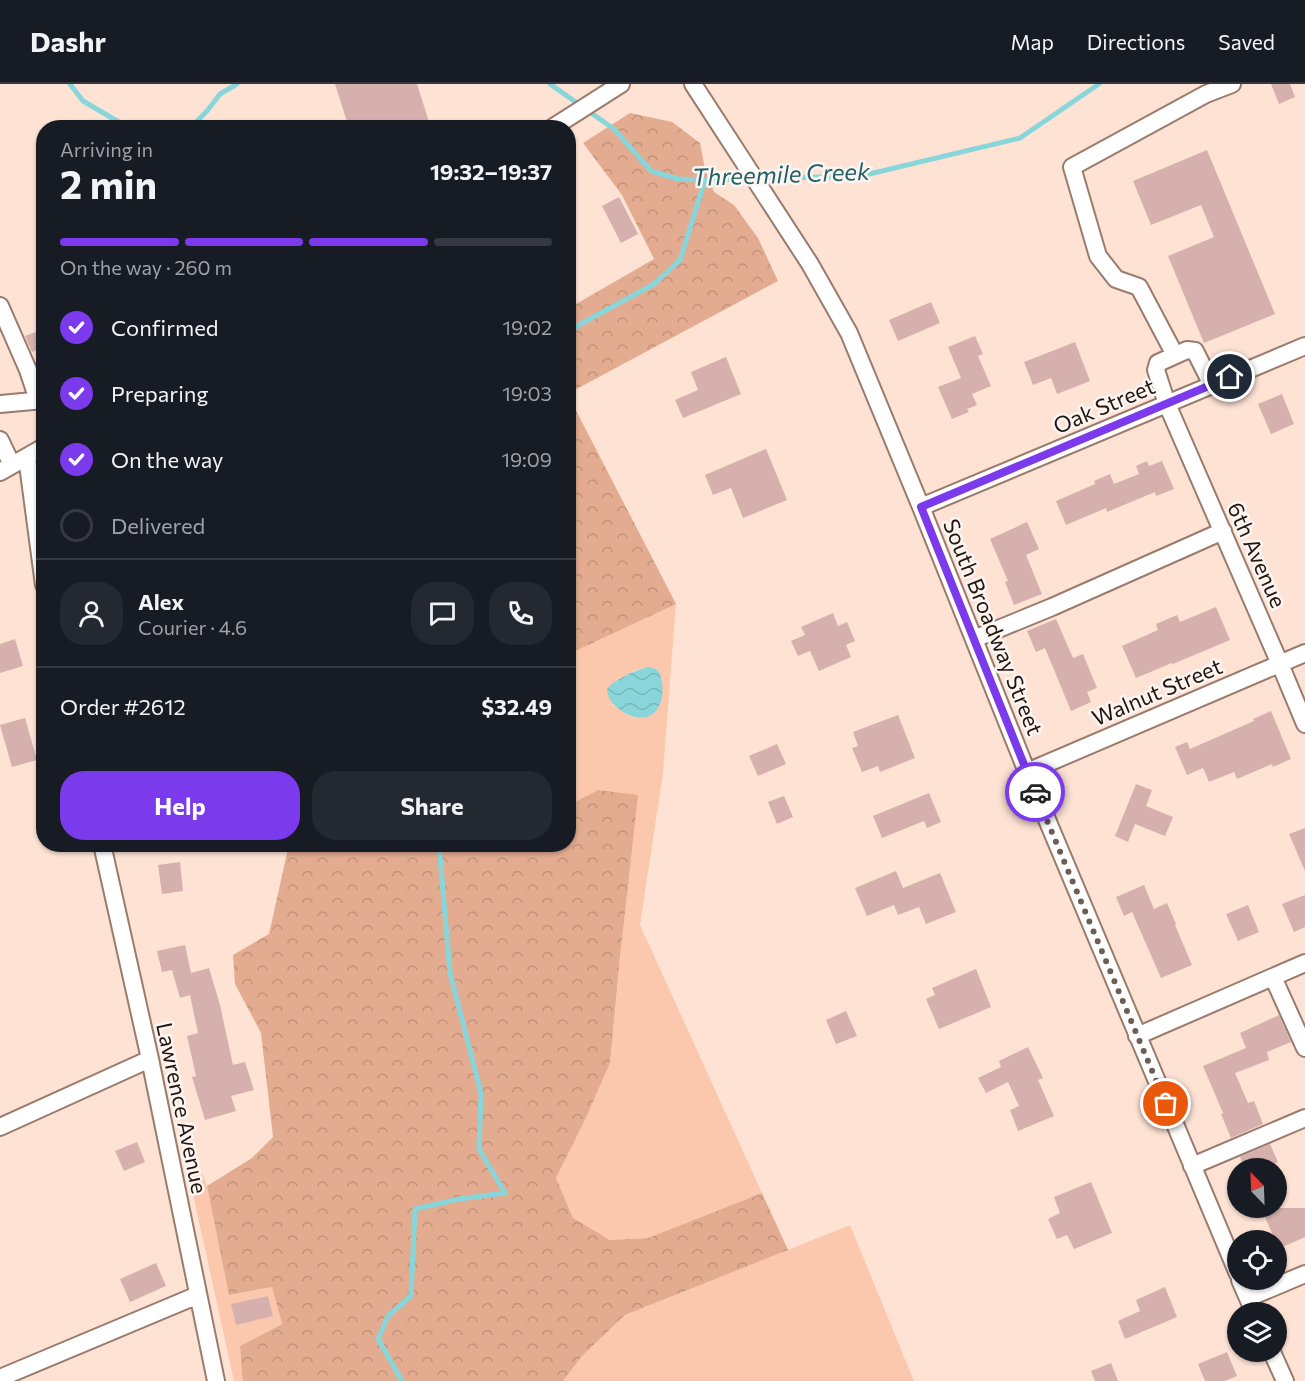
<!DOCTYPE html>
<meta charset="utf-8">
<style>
body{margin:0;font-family:Commissioner,sans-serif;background:#242831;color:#f1f3f6;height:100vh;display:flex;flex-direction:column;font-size:22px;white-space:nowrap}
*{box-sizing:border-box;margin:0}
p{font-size:20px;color:#9ea1a6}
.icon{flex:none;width:33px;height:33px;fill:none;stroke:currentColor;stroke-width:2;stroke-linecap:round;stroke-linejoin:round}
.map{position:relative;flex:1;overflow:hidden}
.details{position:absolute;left:36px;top:36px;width:540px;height:732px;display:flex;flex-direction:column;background:#171b24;border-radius:24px;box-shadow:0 2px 4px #0004}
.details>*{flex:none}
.needle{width:39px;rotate:337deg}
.tools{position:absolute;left:1227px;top:1074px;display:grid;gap:12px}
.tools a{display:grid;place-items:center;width:60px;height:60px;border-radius:50%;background:#171b24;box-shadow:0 2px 4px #0004;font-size:30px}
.pin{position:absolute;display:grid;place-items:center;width:51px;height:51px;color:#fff;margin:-26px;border:3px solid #fff;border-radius:50%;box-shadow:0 2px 6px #0007}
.courier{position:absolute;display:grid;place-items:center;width:60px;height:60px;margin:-30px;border:4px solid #7c3aed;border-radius:50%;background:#fff;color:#222;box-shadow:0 2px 8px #0007}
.overview em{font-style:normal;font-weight:700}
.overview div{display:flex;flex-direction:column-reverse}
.overview{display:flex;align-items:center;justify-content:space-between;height:102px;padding:0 24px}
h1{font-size:39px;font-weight:700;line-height:45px}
.bar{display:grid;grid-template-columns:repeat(4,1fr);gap:9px 6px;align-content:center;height:72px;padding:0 24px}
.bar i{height:8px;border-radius:4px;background:#363941}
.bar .active{background:#7c3aed}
.bar p{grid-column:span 4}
.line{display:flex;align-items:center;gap:15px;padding:0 24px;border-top:2px solid #363941}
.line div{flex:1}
.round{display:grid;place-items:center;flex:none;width:63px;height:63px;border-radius:24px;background:#242831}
ol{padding:0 24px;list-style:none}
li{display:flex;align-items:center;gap:18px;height:66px}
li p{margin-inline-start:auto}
li .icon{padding:6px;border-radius:50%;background:#7c3aed;color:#fff;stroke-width:4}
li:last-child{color:#9ea1a6}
li i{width:33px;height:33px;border:3px solid #363941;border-radius:50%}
.cta{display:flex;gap:12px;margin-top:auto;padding:12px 24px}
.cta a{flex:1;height:69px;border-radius:24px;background:#7c3aed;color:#fff;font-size:24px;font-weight:700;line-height:69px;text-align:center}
.cta a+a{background:#242831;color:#f1f3f6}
header{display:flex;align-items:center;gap:36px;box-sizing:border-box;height:84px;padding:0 30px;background:#171b24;border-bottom:2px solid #363941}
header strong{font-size:28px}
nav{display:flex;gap:33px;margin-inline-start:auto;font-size:21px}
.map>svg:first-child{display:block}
</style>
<header>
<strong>Dashr</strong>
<nav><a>Map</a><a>Directions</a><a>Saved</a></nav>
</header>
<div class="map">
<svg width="1305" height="1297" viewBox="0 0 1305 1297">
<defs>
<pattern id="forest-crowns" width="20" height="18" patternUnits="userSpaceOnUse" patternTransform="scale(1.5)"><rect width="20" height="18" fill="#e3ab8f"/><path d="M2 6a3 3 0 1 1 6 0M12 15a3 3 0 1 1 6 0" fill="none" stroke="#c2927a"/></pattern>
<pattern id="water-waves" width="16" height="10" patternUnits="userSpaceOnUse" patternTransform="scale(1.5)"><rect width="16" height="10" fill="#89d6da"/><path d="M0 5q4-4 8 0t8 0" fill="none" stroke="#76b7ba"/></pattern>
</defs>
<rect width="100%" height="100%" fill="#fee3d5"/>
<!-- green -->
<path fill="#fbc8ae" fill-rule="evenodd" d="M676,520L663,689L640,841L762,1109L648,1154L610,1156L573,1134L556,1094L585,1036L610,979L628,796L598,706L569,721V570ZM649,583L656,585L659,588L642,634H634L613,621L615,597L636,586Z
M198,1080L207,1102L229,1211L272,1203L282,1240L240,1262L242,1290L243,1297H234L187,1083ZM268,1212L273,1232L232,1220Z
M850,1141L914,1297H563L582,1272L625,1231Z"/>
<!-- forest -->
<path fill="url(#forest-crowns)" d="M630,29L672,38L700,59L705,85L714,108L734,121L758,154L778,197L569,309V224L654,175L622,111L583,59Z
M569,313L676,520L569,570H568Z
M598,706L638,711L620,874L610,979L585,1036L556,1094L573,1134L610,1156L648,1154L762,1109L788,1166L625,1231L582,1272L563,1297H243L242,1290L240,1262L282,1240L272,1203L229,1211L207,1102L252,1074L273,1053L261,949L235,900L233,871L269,850L287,769L286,761L568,760L569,721Z"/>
<!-- water -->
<path fill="url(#water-waves)" d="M649,583C652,584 655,584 657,586C661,589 661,595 662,599C666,627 647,644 622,627C614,622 608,616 607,605C612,597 639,584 649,583Z"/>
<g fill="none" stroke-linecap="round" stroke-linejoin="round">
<!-- stream -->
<path stroke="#89d6da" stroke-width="5" d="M70,0L83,17L129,44
M550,0L614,45L651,87L678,95L705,96L861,92L1020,54L1099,0
M135,44L174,39L192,42L207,27L220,10L237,0
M568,247L654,200L680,176L705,96
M402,1297L378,1255L388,1232L411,1212L415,1125L459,1115L505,1109L479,1065L481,1009L450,889L439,760"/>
</g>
<!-- building -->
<path fill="#d6b0ac" d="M335,0H417L431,44H349Z
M1271,0H1290L1295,13L1279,20Z
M1207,66L1275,230L1204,259L1168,172L1214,153L1201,121L1151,141L1133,97Z
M619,113L638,150L621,159L602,122Z
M931,218L940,239L898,257L889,236Z
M38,247L44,259V263L32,268L25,252Z
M975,252L983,270L978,272L991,302L972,310L977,321L967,325L969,328L952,335L938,303L961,294L948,263Z
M1075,258L1090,297L1057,310L1051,294L1033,301L1024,278Z
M726,273L741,310L683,334L675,316L698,306L691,288Z
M1282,310L1294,340L1271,350L1258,320Z
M766,365L787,416L743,434L731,404L713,411L705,391Z
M1147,377L1149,382L1162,377L1174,405L1156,412L1155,408L1107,428L1106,424L1066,441L1056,417L1095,400L1094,397L1110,390L1114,400L1139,390L1136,382Z
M1027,438L1039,465L1026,471L1042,510L1014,521L1005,498L1008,497L990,455Z
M1216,523L1230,556L1173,580L1172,579L1136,594L1122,562L1158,546L1156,540L1177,531L1180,538Z
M833,529L838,542L847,538L855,557L846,561L851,573L819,587L810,567L798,572L791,557L805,551L801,543Z
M1056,535L1073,574L1083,570L1097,604L1087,608L1091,618L1071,627L1045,564L1036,568L1027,547Z
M15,555L23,582L0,589V560Z
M1271,627L1291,675L1273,683L1272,680L1237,695L1234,688L1209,698L1203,684L1187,691L1175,663L1187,658L1190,665L1254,637L1253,635Z
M898,631L915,674L880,688L878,682L862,688L852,664L858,662L853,648Z
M25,634L37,676L12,683L0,641Z
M777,660L786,680L758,692L749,672Z
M1136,700L1152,706L1146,722L1173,733L1165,752L1135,740L1128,758L1115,752Z
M929,709L941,738L927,744L924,737L882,754L873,732Z
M784,712L793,733L777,740L768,718Z
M1305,744V787L1289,750Z
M180,778L183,807L162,810L158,781Z
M896,787L903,804L940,789L956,828L926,840L919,823L898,831L894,821L867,832L855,804Z
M1144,801L1154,825L1167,819L1176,840L1175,841L1192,881L1161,894L1132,828L1124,832L1116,813Z
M1305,811V843L1294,848L1282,820Z
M1248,821L1259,848L1238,857L1226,830Z
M185,861L191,889L209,884L220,921L233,981L245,978L254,1006L231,1012L236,1027L205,1036L192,993L196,992L187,952L198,949L190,911L180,914L172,886L162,888L157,867Z
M976,885L991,923L939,945L926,915L935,911L932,904Z
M846,927L857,952L836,960L826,936Z
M1279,931L1291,958L1267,968L1269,976L1235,989L1248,1019L1254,1017L1263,1040L1231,1054L1221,1030L1223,1029L1203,982L1246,964L1240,949Z
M1028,963L1043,994L1038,996L1054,1032L1018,1047L1010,1026L1019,1022L1008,998L986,1009L978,994L1001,983L999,977Z
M137,1058L145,1078L124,1087L115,1067Z
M1270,1060L1278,1078L1263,1084H1244L1240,1073Z
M1091,1098L1112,1149L1074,1165L1067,1151L1057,1155L1048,1135L1060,1129L1054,1113Z
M1261,1124H1305V1153L1278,1165L1276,1156H1275Z
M156,1179L166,1202L130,1218L120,1195Z
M1165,1203L1177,1233L1125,1255L1118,1237L1140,1227L1136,1216Z
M268,1212L273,1232L236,1241L231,1220Z
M1227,1268L1237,1292L1225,1297H1205L1198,1280Z
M1111,1279L1118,1297H1095L1091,1287Z"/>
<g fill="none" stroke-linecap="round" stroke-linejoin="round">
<defs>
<path id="minor" d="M693,0L810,180L849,249L921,423L1027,688L1238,1190
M552,44L621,0
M0,222L28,286L38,316
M1175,271L1139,203L1116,195L1098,172L1072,83L1206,10L1232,0
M1212,301L1195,267L1187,266L1158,279L1156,286L1167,320L1280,580L1305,640
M0,320L44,316
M0,356L12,381
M27,373L44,501
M0,388L44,363
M921,423L1305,262
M974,555L1052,523L1223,447
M1027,688L1305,569
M102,760L150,975L216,1297
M1273,893L1305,964
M1137,952L1305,879
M0,1043L150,975
M1192,1082L1305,1034
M1240,1196L1254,1228
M1248,1214L1305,1190
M1272,1268L1285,1297
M0,1294L198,1211"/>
</defs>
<!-- minor casing -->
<use href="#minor" stroke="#9a7b6c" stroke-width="20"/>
<!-- minor -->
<use href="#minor" stroke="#fff" stroke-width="16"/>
</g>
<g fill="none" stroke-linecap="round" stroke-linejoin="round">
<!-- done -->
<path stroke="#6e5d54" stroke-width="6" stroke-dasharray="0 10.8" d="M1035,708L1166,1020"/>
<!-- route -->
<path stroke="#7c3aed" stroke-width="8" d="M1035,708L921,423L1230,293"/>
</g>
<g text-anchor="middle" stroke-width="5" stroke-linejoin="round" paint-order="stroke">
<!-- street labels -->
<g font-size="22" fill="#21150f" stroke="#fcf5f1">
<text transform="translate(1104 322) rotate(-23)" y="8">Oak Street</text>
<text transform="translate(1257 471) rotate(66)" y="8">6th Avenue</text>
<text transform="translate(993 543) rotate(68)" y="8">South Broadway Street</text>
<text transform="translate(1157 608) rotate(-23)" y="8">Walnut Street</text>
<text transform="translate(182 1024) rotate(78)" y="8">Lawrence Avenue</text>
</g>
<!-- water labels -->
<g font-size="24" font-style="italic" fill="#216165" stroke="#fcf5f1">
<text transform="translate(781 91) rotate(-2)" y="8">Threemile Creek</text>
</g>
</g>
</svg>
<div class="tools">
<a><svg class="needle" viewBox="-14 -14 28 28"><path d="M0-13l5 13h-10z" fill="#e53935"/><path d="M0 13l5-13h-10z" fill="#9ea1a6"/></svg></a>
<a><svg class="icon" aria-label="locate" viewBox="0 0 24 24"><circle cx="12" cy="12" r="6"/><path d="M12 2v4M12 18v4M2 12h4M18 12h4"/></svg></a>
<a><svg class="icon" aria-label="layers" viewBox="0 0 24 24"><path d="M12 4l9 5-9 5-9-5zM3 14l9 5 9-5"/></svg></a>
</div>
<div class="pin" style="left:1166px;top:1020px;background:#ea580c"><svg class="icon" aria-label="bag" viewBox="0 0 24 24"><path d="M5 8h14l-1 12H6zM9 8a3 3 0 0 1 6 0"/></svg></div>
<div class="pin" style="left:1230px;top:293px;background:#1f2937"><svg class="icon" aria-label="home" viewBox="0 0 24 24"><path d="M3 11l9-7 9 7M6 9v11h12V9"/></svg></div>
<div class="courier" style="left:1035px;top:708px"><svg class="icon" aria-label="car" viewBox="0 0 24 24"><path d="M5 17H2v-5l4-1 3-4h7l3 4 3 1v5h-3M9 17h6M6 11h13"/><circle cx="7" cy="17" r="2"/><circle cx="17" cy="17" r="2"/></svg></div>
<section class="details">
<div class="overview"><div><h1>2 min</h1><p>Arriving in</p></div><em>19:32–19:37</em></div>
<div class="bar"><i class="active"></i><i class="active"></i><i class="active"></i><i></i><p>On the way · 260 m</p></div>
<ol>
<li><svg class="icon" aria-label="check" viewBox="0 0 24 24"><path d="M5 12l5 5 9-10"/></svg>Confirmed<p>19:02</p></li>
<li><svg class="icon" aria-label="check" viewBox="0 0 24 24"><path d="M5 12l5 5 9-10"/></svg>Preparing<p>19:03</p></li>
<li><svg class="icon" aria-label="check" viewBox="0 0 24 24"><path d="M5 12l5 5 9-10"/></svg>On the way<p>19:09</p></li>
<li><i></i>Delivered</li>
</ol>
<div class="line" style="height:108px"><a class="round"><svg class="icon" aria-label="person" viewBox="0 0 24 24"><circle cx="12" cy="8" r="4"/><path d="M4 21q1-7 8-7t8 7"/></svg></a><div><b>Alex</b><p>Courier · 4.6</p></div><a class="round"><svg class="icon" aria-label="chat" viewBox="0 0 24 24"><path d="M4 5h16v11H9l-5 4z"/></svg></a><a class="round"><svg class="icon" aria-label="phone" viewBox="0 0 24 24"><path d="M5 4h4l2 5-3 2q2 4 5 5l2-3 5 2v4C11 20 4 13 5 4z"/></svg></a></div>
<div class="line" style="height:78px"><div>Order #2612</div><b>$32.49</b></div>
<div class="cta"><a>Help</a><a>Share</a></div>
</section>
</div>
